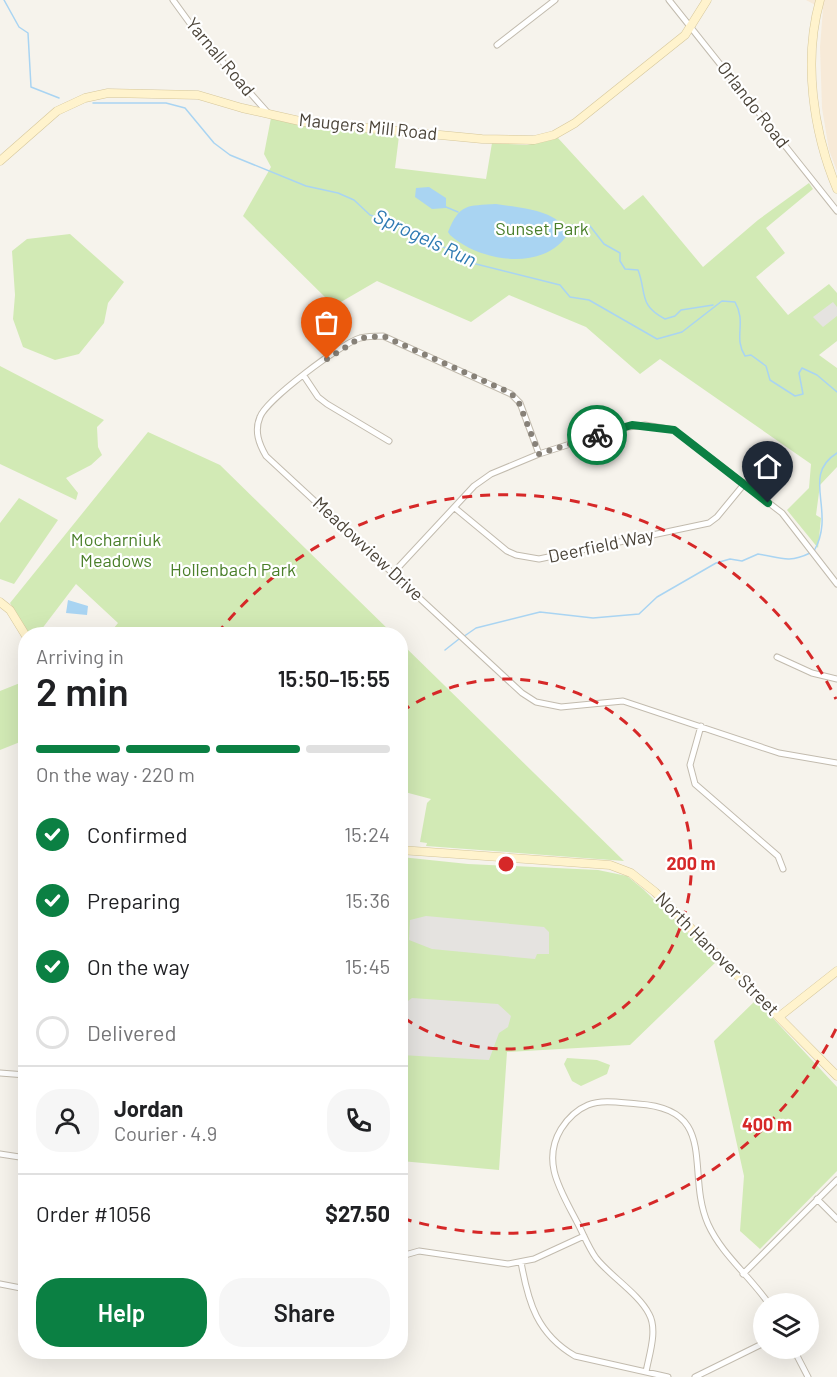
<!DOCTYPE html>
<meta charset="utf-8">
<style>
body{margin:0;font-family:Barlow,sans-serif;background:#f6f6f6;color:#202124;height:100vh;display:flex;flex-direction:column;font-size:22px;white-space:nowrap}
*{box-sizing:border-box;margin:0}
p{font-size:20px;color:#757577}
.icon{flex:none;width:33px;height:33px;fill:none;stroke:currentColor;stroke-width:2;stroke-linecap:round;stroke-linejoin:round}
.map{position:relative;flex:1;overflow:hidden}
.panel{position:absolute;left:18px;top:627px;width:390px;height:732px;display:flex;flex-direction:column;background:#fff;border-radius:24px;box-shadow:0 6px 24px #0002}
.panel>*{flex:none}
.fabs{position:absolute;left:753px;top:1293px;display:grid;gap:12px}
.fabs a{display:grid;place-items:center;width:66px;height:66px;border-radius:50%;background:#fff;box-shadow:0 6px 24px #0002;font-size:30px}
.pin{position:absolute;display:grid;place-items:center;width:51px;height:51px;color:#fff;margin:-62px -26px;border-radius:50% 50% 50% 0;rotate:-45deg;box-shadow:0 0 6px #0007}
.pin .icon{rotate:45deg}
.courier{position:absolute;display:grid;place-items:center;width:60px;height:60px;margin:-30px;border:4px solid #0b8043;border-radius:50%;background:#fff;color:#222;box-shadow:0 2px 8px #0007}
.summary em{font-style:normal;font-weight:600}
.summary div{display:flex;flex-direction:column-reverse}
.summary{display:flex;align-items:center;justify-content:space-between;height:102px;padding:0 18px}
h1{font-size:39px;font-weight:600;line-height:45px}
.bar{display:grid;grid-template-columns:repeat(4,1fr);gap:9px 6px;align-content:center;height:72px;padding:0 18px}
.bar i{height:8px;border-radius:4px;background:#e0e0e0}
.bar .on{background:#0b8043}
.bar p{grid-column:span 4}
.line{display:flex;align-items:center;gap:15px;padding:0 18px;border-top:2px solid #e0e0e0}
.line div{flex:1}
.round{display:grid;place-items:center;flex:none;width:63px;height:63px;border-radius:24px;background:#f6f6f6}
ol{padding:0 18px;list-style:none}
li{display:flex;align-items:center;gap:18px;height:66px}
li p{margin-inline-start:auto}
li .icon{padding:6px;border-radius:50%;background:#0b8043;color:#fff;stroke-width:4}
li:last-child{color:#757577}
li i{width:33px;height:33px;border:3px solid #e0e0e0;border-radius:50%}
.action{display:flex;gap:12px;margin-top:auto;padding:12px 18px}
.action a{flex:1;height:69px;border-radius:24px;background:#0b8043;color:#fff;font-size:24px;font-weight:600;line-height:69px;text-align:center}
.action a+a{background:#f6f6f6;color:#202124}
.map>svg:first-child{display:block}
</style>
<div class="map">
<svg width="837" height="1377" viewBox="0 0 837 1377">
<rect width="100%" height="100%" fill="#f6f3ec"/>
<!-- commercial -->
<path fill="#f7ead8" d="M806,0H837V171L829,150L822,108L820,47L823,9Z"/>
<!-- green -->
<path fill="#d2eab5" d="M271,118L306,126L399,136L395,168L486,179L492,143L527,145L558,138L624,210L643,195L703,267L758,220L809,183L813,189L766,228L785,253L756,277L788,315L829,284L837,293V341L819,355L837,368V467L820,485L816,515L821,518L818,548L787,510L809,488L811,464L660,359L640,374L586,327L509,295L471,322L377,281L334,306L243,216L271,167L264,154Z
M70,234L124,282L108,303L104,323L79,354L55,360L23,347L13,319L15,295L12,251L27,239Z
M0,366L104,420L97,427L98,447L102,455L91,465L66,478L78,493L76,500L0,464Z
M148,432L220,465L393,634H109L118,623L76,584L38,634H29L10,603Z
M19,498L58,520L14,584L0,579V523Z
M400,642L624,861L426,846L427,843L420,842L427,803L431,799L401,791Z
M25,681V740L0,750V691Z
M401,857L468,864L598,870L627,876L643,889L717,961L630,1045L507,1052L499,1170L401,1161Z
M756,1000L837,1087V1171L760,1249L740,1231L744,1176L714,1041Z
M567,1058L597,1060L610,1065L607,1074L581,1086L572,1081L564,1064Z"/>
<!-- parking -->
<path fill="#e5e3e0" d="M833,302L837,307V316L823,327L813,317Z
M426,916L544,927L549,932V954H537L535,959L432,949L409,940L410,920Z
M412,998L498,1004L511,1016L508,1027L499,1033L489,1060L401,1055V1006Z"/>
<!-- water -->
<path fill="#a9d4f2" d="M429,187L446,198V208L432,209L415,197L416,188Z
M496,204C518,208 559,209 568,234C543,272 480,262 450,235L448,232C460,203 467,206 496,204Z
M68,600L88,606L87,615L66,613Z"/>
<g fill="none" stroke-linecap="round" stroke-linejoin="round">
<!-- stream -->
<path stroke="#a9d4f2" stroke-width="1.5" d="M4,0L19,27L28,33L31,87L59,98
M93,103H166L185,108L214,143L230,155L306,186L338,193L354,200L370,215L403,226L412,234L463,255L472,263L560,285L570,297L589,300L657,339L682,332L722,301L735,302C747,323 733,337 745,356L751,355L766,366L770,380L795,396L803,394L799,373L802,368L817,375L837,392
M446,207L458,212
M563,225L590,226L604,244L620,253V261L625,269L638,270C647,293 638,305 665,319L675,316L681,310L713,305
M814,551C837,511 800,476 837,453
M463,637L476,628L540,612L593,618L639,614L657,597L716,563L730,559L742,561L758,554C779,557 788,564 810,553
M445,650L459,639"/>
<defs>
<path id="street" d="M173,0L197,33L268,113
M669,0L837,211
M497,45L555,0
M304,376L318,397L327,404L389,441
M539,454L520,403L511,394L383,336C376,336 368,336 360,338C342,343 266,400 260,417C254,431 259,444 266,456L522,693L536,702L561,707L623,701L779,753L837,763
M455,508L507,551L516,555L539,559L709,523L717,517L745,483
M394,572L474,486L491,474L539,454L620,428L645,425L674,430L782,513L837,584
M777,657L812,673L837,679
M701,726L690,765L695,784L778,856L783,869
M0,1073L26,1075
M0,1154L26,1158
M817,1199L837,1219
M405,1255L419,1251L508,1264L534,1259L584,1236
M521,1262C528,1302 537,1334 575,1356L668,1377
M743,1274L837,1180
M0,1284L26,1289
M793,1348L808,1377
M646,1372C649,1355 658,1330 649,1314C639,1294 610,1276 596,1258C588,1247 583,1233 577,1222C561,1191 541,1162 561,1129C568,1118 576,1110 588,1105C603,1099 622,1103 638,1104C720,1109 685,1172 708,1224C722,1255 750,1276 769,1304
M695,1377L764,1343"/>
<path id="secondary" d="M820,0C803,60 813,132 837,189
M0,161L57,111L85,98L108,93L198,95L242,108L304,122L482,139L534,140L554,135L575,123L685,35L707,0
M0,602L10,610L26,636
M400,850L610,865L631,873L655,892L837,1076
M780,1016L837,971"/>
</defs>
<!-- street casing -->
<use href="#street" stroke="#c2bbae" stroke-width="7"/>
<!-- secondary casing -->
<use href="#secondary" stroke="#d6c79b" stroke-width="9"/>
<!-- street -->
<use href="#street" stroke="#fff" stroke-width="5"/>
<!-- secondary -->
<use href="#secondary" stroke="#fff3cd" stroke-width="8"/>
</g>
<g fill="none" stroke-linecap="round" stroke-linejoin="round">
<!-- done -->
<path stroke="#878178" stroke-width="6" stroke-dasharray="0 10.8" d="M327,359L360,338L383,336L511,393L519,403L539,454L597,435"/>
<!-- route -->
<path stroke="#0b8043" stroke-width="8" d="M597,435L632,425L674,430L768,503"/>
</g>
<!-- distance rings -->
<g fill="none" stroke="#d62828" stroke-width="3" stroke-dasharray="10 8">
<path d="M401 712A185 185 0 1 1 401 1016"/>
<path d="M836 1029A369 369 0 0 1 401 1218M217 634A369 369 0 0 1 836 699"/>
</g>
<g text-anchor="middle" stroke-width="4.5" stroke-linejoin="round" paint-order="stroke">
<!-- street labels -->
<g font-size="18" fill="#4b4439" stroke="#fff">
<text transform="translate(220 57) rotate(50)" y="6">Yarnall Road</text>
<text transform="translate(753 105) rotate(52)" y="6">Orlando Road</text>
<text transform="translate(368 127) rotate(6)" y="6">Maugers Mill Road</text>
<text transform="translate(601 546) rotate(-12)" y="6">Deerfield Way</text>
<text transform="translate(368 549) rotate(43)" y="6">Meadowview Drive</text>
<text transform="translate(717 954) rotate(45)" y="6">North Hanover Street</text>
</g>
<!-- park labels -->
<g font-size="18" fill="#4a7f2a" stroke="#fff">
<text x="542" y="235">Sunset Park</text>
<text x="116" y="546">Mocharniuk<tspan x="116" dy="21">Meadows</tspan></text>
<text x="233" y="576">Hollenbach Park</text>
</g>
<!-- water labels -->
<g font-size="20" font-style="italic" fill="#2e7ab2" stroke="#fff">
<text transform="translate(425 238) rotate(25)" y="7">Sprogels Run</text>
</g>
</g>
<circle cx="506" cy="864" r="9" fill="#d62828" stroke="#fff" stroke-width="3"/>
<g font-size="18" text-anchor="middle" font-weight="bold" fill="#d62828" stroke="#fff" stroke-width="4.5" stroke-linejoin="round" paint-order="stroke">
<text x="691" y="870">200 m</text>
<text x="767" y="1131">400 m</text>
</g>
</svg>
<div class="fabs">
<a><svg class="icon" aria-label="layers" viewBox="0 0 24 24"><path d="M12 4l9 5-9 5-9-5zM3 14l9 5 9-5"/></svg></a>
</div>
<div class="pin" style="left:327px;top:359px;background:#ea580c"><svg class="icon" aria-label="bag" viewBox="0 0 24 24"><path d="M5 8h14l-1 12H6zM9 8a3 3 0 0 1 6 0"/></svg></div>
<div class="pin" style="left:768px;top:503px;background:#1f2937"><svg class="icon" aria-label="home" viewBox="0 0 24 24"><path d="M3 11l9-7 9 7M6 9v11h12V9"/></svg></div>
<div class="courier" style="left:597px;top:435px"><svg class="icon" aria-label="bike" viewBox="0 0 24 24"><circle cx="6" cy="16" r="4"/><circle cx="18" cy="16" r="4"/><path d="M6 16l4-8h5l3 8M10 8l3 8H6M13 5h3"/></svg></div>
<section class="panel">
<div class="summary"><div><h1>2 min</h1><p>Arriving in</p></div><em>15:50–15:55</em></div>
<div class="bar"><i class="on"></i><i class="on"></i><i class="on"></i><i></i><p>On the way · 220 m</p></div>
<ol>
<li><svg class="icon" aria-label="check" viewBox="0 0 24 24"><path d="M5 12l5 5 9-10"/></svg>Confirmed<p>15:24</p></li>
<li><svg class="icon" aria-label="check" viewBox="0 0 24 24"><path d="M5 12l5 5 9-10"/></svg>Preparing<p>15:36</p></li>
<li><svg class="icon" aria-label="check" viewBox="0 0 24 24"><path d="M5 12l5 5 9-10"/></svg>On the way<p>15:45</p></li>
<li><i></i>Delivered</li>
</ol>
<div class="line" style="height:108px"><a class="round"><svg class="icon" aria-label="person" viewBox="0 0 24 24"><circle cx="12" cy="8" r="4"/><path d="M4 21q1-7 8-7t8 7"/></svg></a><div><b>Jordan</b><p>Courier · 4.9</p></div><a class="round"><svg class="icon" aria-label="phone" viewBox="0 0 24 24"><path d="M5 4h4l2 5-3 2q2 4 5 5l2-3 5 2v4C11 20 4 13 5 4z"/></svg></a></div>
<div class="line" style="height:78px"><div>Order #1056</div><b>$27.50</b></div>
<div class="action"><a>Help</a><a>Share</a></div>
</section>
</div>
